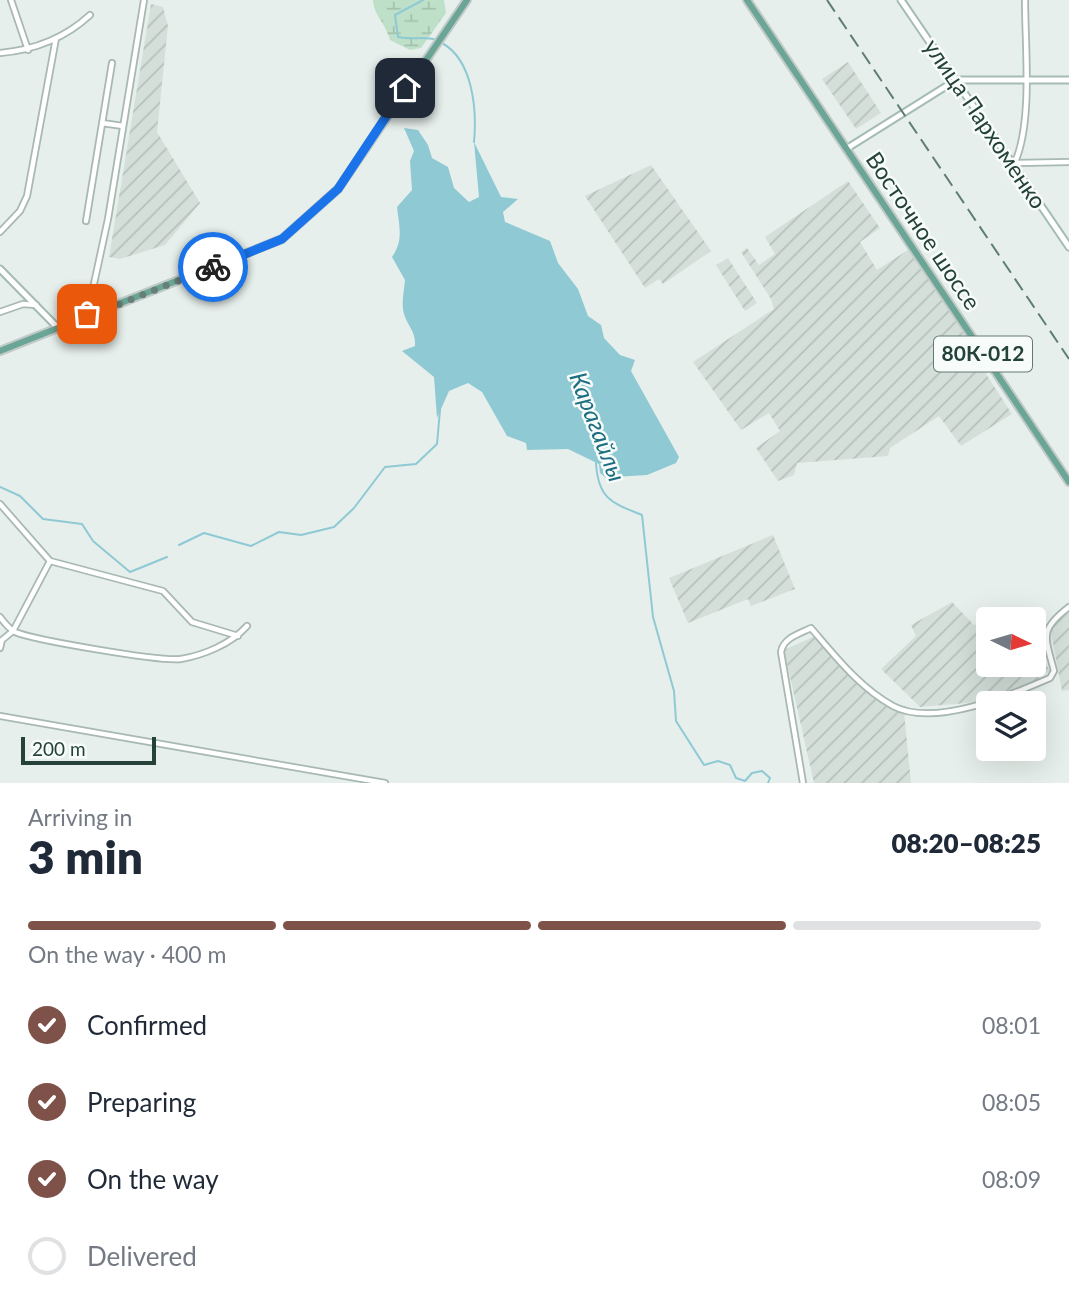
<!DOCTYPE html>
<meta charset="utf-8">
<style>
body{margin:0;font-family:Lato,sans-serif;background:#f6f6f7;color:#1f2937;height:100vh;display:flex;flex-direction:column;font-size:26px;white-space:nowrap}
*{box-sizing:border-box;margin:0}
p{font-size:23px;color:#747a83}
.icon{flex:none;width:38px;height:38px;fill:none;stroke:currentColor;stroke-width:2;stroke-linecap:round;stroke-linejoin:round}
.map{position:relative;height:783px;overflow:hidden}
.drawer{display:flex;flex-direction:column;background:#fff;flex:1}
.drawer>*{flex:none}
.needle{width:46px;rotate:95deg}
.buttons{position:absolute;left:976px;top:607px;display:grid;gap:14px}
.buttons a{display:grid;place-items:center;width:70px;height:70px;border-radius:7px;background:#fff;box-shadow:0 7px 28px #0002;font-size:35px}
.scale{position:absolute;left:21px;bottom:18px;width:135px;box-sizing:border-box;padding-left:7px;border:4px solid #24423a;border-top:0;font-size:19px;line-height:24px;white-space:nowrap;color:#24423a;-webkit-text-stroke:5px #f7fbf9;paint-order:stroke}
.pin{position:absolute;display:grid;place-items:center;width:60px;height:60px;color:#fff;margin:-30px;border-radius:14px;box-shadow:0 4px 10px #0006}
.courier{position:absolute;display:grid;place-items:center;width:70px;height:70px;margin:-35px;border:5px solid #1a73e8;border-radius:50%;background:#fff;color:#222;box-shadow:0 2px 9px #0007}
.overview em{font-style:normal;font-weight:800}
.overview div{display:flex;flex-direction:column-reverse}
.overview{display:flex;align-items:center;justify-content:space-between;height:119px;padding:0 28px}
h1{font-size:46px;font-weight:800;line-height:52px}
.bar{display:grid;grid-template-columns:repeat(4,1fr);gap:10px 7px;align-content:center;height:84px;padding:0 28px}
.bar i{height:9px;border-radius:5px;background:#e0e1e3}
.bar .on{background:#7f5249}
.bar p{grid-column:span 4}
ol{padding:0 28px;list-style:none}
li{display:flex;align-items:center;gap:21px;height:77px}
li p{margin-inline-start:auto}
li .icon{padding:7px;border-radius:50%;background:#7f5249;color:#fff;stroke-width:4}
li:last-child{color:#747a83}
li i{width:38px;height:38px;border:4px solid #e0e1e3;border-radius:50%}
.map>svg:first-child{display:block}
</style>
<div class="map">
<svg width="1069" height="783" viewBox="0 0 1069 783">
<defs>
<pattern id="industrial-furrows" width="10" height="10" patternUnits="userSpaceOnUse" patternTransform="scale(1.75)"><rect width="10" height="10" fill="#d4dfda"/><path d="M-1 1l2-2M0 10L10 0M9 11l2-2" fill="none" stroke="#b6c1bc"/></pattern>
<pattern id="wetland-marsh" width="20" height="14" patternUnits="userSpaceOnUse" patternTransform="scale(1.75)"><rect width="20" height="14" fill="#bfe0c8"/><path d="M1 5h8M5 5V1M11 12h8M15 12V8" fill="none" stroke="#a4c1ad"/></pattern>
</defs>
<rect width="100%" height="100%" fill="#e6efeb"/>
<!-- industrial -->
<path fill="url(#industrial-furrows)" d="M151,4L163,7L168,26L157,132L200,203L165,245L120,259L109,257Z
M848,62L881,113L856,129L822,79Z
M651,165L711,251L663,284L659,279L645,288L585,196Z
M848,181L880,228L860,242L877,270L908,250L989,371L986,374L1012,414L961,446L939,416L890,448L888,456L797,463L794,475L778,481L756,448L780,431L769,413L741,430L693,362L774,309L771,299L741,252L747,248L759,265L775,254L765,237Z
M728,258L757,303L745,311L716,265Z
M773,535L795,589L751,606L748,599L688,623L669,578Z
M952,602L974,625L996,616L998,619L989,620V665H1034V645L1050,671L1035,681L978,702L920,707L881,669L916,636L911,625Z
M1069,612V690L1062,691L1051,632L1053,625Z
M815,636L852,678L891,707L904,712L911,783H814L784,650Z"/>
<!-- wetland -->
<path fill="url(#wetland-marsh)" d="M373,0H444L446,13L421,48L410,50L390,40C386,24 373,14 373,0Z"/>
<!-- water -->
<path fill="#8ec9d4" d="M404,128L418,130L428,145L432,158L448,167L454,188L469,202L479,197L474,142L501,197L518,199L503,212L505,222L550,241L558,263L578,289L588,316L601,325L604,338L620,355L635,360L631,371L679,457L676,463L647,475L614,477L610,481L600,473L599,464L568,449L527,450L526,443L507,436L482,392L468,383L449,391L437,418L434,377L402,351L415,346C416,331 408,327 404,314C401,302 404,293 405,280L392,257C404,240 399,226 397,207L412,190L410,161L414,151Z"/>
<g fill="none" stroke-linecap="round" stroke-linejoin="round">
<!-- stream -->
<path stroke="#8ec9d4" stroke-width="2" d="M423,0L395,15L398,37C412,40 426,36 436,40
M442,43C473,60 477,110 474,142
M596,463C598,499 612,503 642,515L653,617L674,691L676,721L704,765L718,761L730,765L736,778L745,781L752,773L762,771L770,778L768,783
M0,487L20,496L43,519L82,524L93,541L130,572L167,557
M179,545L204,533L251,546L279,532L301,535L334,527L354,508L385,467L416,464L437,444L440,410"/>
<defs>
<path id="street" d="M11,0L28,50
M0,53C34,50 64,39 90,15
M102,123L123,126
M1015,162C1033,121 1025,46 1025,0
M1013,163L1069,162
M86,221L112,63
M0,232L20,211L27,196L56,38
M0,312L23,304L36,305
M87,316L108,219L144,0
M0,504L50,561L163,591L192,622L238,636
M0,617C4,622 9,629 15,632C34,640 162,662 181,659C204,655 231,644 247,626
M0,648L2,640L13,631L50,561
M0,716L385,783
M803,783L781,652C783,638 799,634 811,628C835,656 860,688 893,706C934,728 1011,695 1050,678L1054,671C1045,636 1039,630 1069,607"/>
<path id="secondary" d="M901,0L1069,247
M846,149L956,80H1069
M0,269L58,328"/>
<path id="primary" d="M747,0L1069,482
M0,351L282,239L338,189L467,0"/>
</defs>
<!-- street casing -->
<use href="#street" stroke="#a8b8b2" stroke-width="8"/>
<!-- secondary casing -->
<use href="#secondary" stroke="#a4bbb3" stroke-width="9"/>
<!-- primary casing -->
<use href="#primary" stroke="#c2cac8" stroke-width="10"/>
<!-- street -->
<use href="#street" stroke="#fff" stroke-width="4.5"/>
<!-- secondary -->
<use href="#secondary" stroke="#fff" stroke-width="5"/>
<!-- primary -->
<use href="#primary" stroke="#6aa596" stroke-width="6"/>
<!-- rail -->
<path stroke="#5f7d75" stroke-width="2" stroke-dasharray="14 7" stroke-linecap="butt" d="M827,0L1069,359"/>
</g>
<g fill="none" stroke-linecap="round" stroke-linejoin="round">
<!-- done -->
<path stroke="#687f78" stroke-width="7" stroke-dasharray="0 12.6" d="M87,314V317L213,267"/>
<!-- route -->
<path stroke="#1a73e8" stroke-width="9" d="M213,267L282,239L338,189L405,88"/>
</g>
<g text-anchor="middle" stroke-width="5" stroke-linejoin="round" paint-order="stroke">
<!-- shield labels -->
<rect fill="#f7fbf9" stroke="#637a73" stroke-width="2" x="934" y="336.5" width="98" height="35" rx="5"/>
<g font-size="21" font-weight="bold" fill="#24423a">
<text x="983" y="361">80К-012</text>
</g>
<!-- street labels -->
<g font-size="23" fill="#24423a" stroke="#f7fbf9">
<text transform="translate(985 124) rotate(56)" y="8">улица Пархоменко</text>
<text transform="translate(923 231) rotate(56)" y="8">Восточное шоссе</text>
</g>
<!-- water labels -->
<g font-size="24" font-style="italic" fill="#1c6f80" stroke="#f7fbf9">
<text transform="translate(597 427) rotate(69)" y="8">Карагайлы</text>
</g>
</g>
</svg>
<div class="buttons">
<a><svg class="needle" viewBox="-14 -14 28 28"><path d="M0-13l5 13h-10z" fill="#e53935"/><path d="M0 13l5-13h-10z" fill="#747a83"/></svg></a>
<a><svg class="icon" aria-label="layers" viewBox="0 0 24 24"><path d="M12 4l9 5-9 5-9-5zM3 14l9 5 9-5"/></svg></a>
</div>
<div class="scale">200 m</div>
<div class="pin" style="left:87px;top:314px;background:#ea580c"><svg class="icon" aria-label="bag" viewBox="0 0 24 24"><path d="M5 8h14l-1 12H6zM9 8a3 3 0 0 1 6 0"/></svg></div>
<div class="pin" style="left:405px;top:88px;background:#1f2937"><svg class="icon" aria-label="home" viewBox="0 0 24 24"><path d="M3 11l9-7 9 7M6 9v11h12V9"/></svg></div>
<div class="courier" style="left:213px;top:267px"><svg class="icon" aria-label="bike" viewBox="0 0 24 24"><circle cx="6" cy="16" r="4"/><circle cx="18" cy="16" r="4"/><path d="M6 16l4-8h5l3 8M10 8l3 8H6M13 5h3"/></svg></div>
</div>
<section class="drawer">
<div class="overview"><div><h1>3 min</h1><p>Arriving in</p></div><em>08:20–08:25</em></div>
<div class="bar"><i class="on"></i><i class="on"></i><i class="on"></i><i></i><p>On the way · 400 m</p></div>
<ol>
<li><svg class="icon" aria-label="check" viewBox="0 0 24 24"><path d="M5 12l5 5 9-10"/></svg>Confirmed<p>08:01</p></li>
<li><svg class="icon" aria-label="check" viewBox="0 0 24 24"><path d="M5 12l5 5 9-10"/></svg>Preparing<p>08:05</p></li>
<li><svg class="icon" aria-label="check" viewBox="0 0 24 24"><path d="M5 12l5 5 9-10"/></svg>On the way<p>08:09</p></li>
<li><i></i>Delivered</li>
</ol>
</section>
